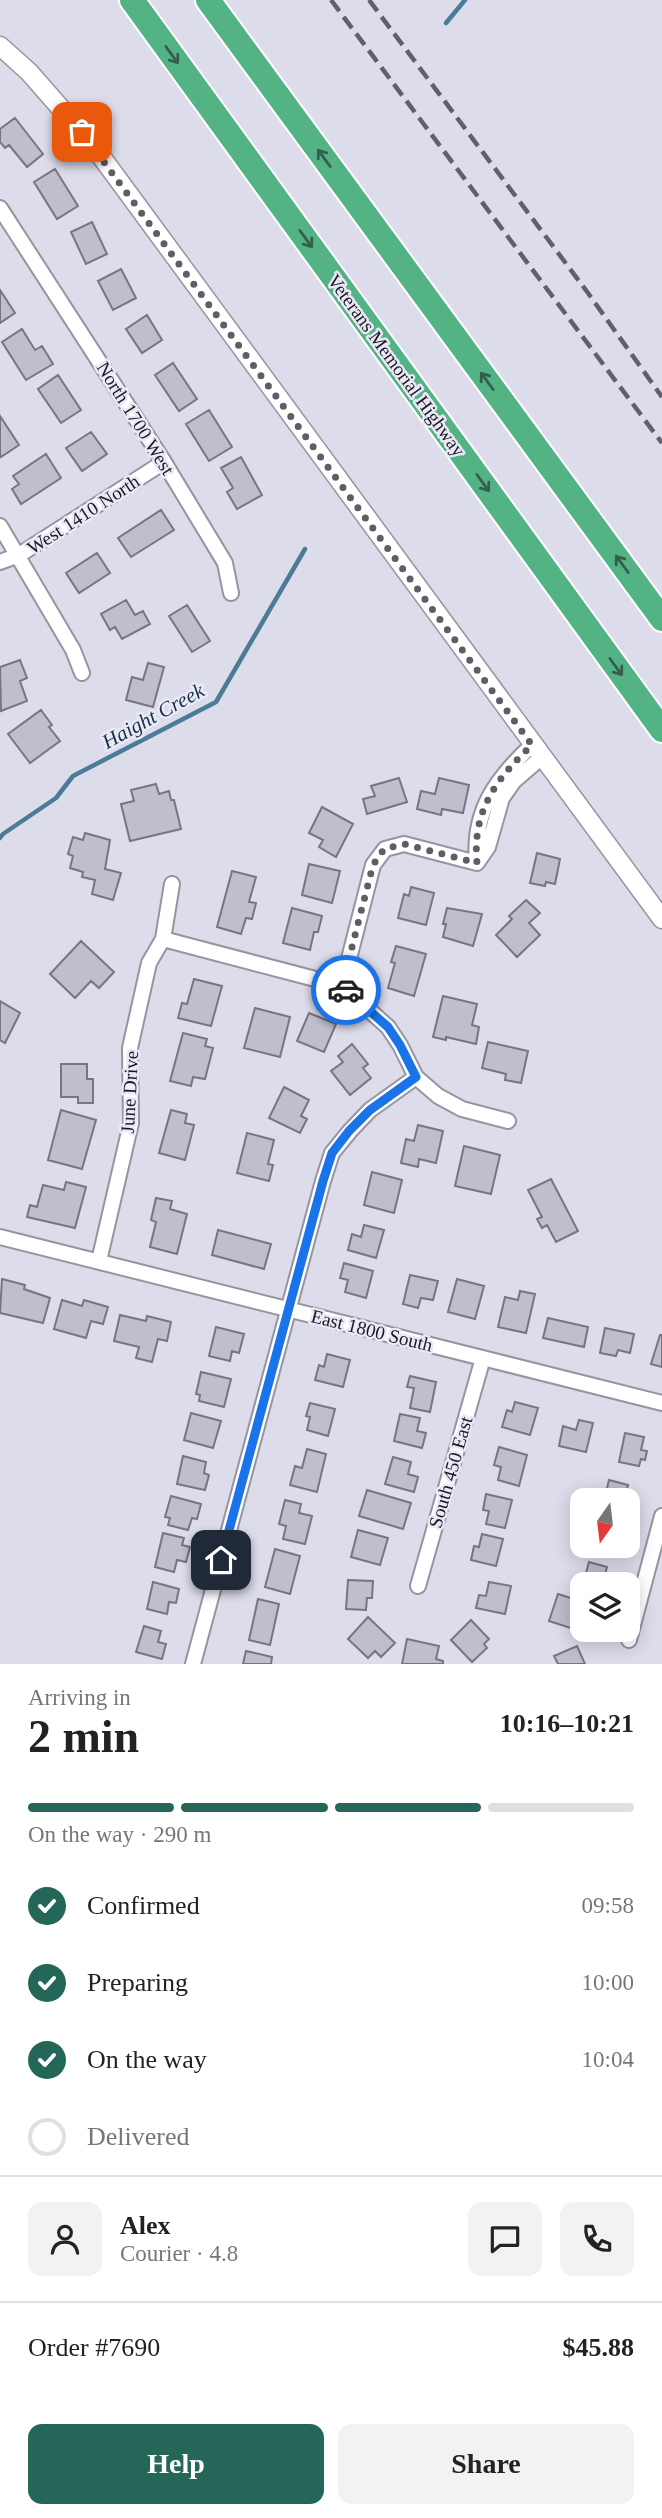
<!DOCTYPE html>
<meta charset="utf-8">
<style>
body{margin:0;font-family:"Times New Roman",serif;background:#f2f2f2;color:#222;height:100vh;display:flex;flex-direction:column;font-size:26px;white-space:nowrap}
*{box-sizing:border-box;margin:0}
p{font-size:23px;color:#767676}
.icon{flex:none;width:38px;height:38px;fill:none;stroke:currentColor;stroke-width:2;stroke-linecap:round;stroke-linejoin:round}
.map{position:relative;height:1664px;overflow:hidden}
.drawer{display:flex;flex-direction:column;background:#fff;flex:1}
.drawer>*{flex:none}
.needle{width:46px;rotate:194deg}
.buttons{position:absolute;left:570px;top:1488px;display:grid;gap:14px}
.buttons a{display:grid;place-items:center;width:70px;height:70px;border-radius:14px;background:#fff;box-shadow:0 4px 18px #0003;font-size:35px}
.pin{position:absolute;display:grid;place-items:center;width:60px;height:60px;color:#fff;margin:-30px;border-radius:14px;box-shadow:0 4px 10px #0006}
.courier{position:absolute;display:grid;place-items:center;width:70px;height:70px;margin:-35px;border:5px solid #1a73e8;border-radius:50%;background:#fff;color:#222;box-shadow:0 2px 9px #0007}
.head em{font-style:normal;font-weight:700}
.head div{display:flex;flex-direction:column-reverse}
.head{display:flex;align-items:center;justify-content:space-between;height:119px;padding:0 28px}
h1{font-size:46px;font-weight:700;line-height:52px}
.bar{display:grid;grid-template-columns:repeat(4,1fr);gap:10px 7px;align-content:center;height:84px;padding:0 28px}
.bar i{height:9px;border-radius:5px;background:#e0e0e0}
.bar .on{background:#246758}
.bar p{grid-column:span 4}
.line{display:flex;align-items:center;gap:18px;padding:0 28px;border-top:2px solid #e0e0e0}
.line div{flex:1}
.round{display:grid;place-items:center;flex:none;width:74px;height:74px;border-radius:14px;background:#f2f2f2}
ol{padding:0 28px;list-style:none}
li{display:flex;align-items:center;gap:21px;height:77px}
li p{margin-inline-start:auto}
li .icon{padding:7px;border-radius:50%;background:#246758;color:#fff;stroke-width:4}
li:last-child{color:#767676}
li i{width:38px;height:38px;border:4px solid #e0e0e0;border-radius:50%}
.cta{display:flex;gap:14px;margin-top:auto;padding:14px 28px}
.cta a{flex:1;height:80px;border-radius:14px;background:#246758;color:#fff;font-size:28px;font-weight:700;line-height:80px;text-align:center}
.cta a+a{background:#f2f2f2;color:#222}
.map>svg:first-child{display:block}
</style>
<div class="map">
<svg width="662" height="1664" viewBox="0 0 662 1664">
<rect width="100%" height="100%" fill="#dddceb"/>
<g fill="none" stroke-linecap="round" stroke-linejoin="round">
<!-- stream -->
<path stroke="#4b7b97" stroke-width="4.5" d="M446,23L465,0
M0,838L3,834L56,798L73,776L216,702L305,549"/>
</g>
<!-- building -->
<path fill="#c0becd" stroke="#767582" stroke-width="2" d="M15,118L43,154L27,167L9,145L5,148L0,142V129Z
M55,169L78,206L57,219L34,182Z
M92,222L107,254L86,264L71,232Z
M121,269L136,298L113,310L98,281Z
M0,290L15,313L0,323Z
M147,315L162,340L142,353L126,329Z
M22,329L35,350L42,346L53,364L26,380L2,342Z
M173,363L197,399L179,411L155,375Z
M58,375L81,410L61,423L38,389Z
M209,410L232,447L209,461L186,424Z
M0,416L19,445L1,457L0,454Z
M91,432L107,454L82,471L66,448Z
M46,454L61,478L21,504L12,489L19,484L13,476Z
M241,457L262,495L237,509L227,492L233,488L221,468Z
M161,510L174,530L131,557L118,538Z
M97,553L110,573L79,593L66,573Z
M126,600L135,615L143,611L150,624L122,639L115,627L110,630L101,614Z
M187,605L210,641L192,652L169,616Z
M20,660L27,678L20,681L27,701L1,711L0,667Z
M148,663L164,667L153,707L126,700L132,677L143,680Z
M41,710L52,725L49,727L60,741L30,763L8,734Z
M399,778L407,802L367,814L363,799L375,796L371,786Z
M439,778L469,785L463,813L442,809L441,815L417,809L421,791L435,794Z
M156,784L159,794L169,791L171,800H174L181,829L130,841L121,804L134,801L131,790Z
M322,807L353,824L336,857L319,847L323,840L309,833Z
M85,833L110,840L105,869L121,873L113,900L92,894L95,880L82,877L83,872L70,868L73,856L68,854L73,837L83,840Z
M537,853L560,859L555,884L546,882L545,886L530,883Z
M309,864L340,871L332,903L302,895Z
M232,871L256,877L249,902L256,903L252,919L246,918L241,934L217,927Z
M411,887L434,893L426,925L398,918L404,894L409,896Z
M526,900L540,913L529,923L540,935L517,957L496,935L512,919L509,916Z
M292,908L322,916L318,932H314L310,950L283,943Z
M447,908L482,914L473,946L443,937L446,924H443Z
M81,941L114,972L99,988L91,981L75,998L50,974Z
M396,946L426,954L414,996L388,988L395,963L391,962Z
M194,979L222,986L211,1026L178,1018L182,1003L187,1004Z
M443,996L477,1004L472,1025L479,1027L476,1044L446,1037V1040L433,1037Z
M0,1001L20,1013L5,1043L0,1040Z
M255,1008L290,1017L280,1057L244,1048Z
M309,1013L336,1024L324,1052L297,1041Z
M183,1033L207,1039L205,1046L213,1048L205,1079L193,1077L191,1086L170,1081Z
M488,1042L528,1051L521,1083L505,1080L506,1074L482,1068Z
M352,1044L368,1064L363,1068L371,1078L350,1095L331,1071L343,1062L338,1056Z
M61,1064H87V1079H93V1103H78V1097H61Z
M284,1087L309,1100L301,1116L307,1119L300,1133L269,1118Z
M61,1110L96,1120L82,1169L48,1160Z
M171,1110L187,1114L185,1123L194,1125L185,1160L159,1153Z
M418,1125L443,1131L436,1163L419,1159L418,1167L401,1163L406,1139L414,1141Z
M247,1133L274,1140L268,1164L273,1165L269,1181L237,1173Z
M464,1146L500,1155L491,1194L455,1186Z
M372,1172L402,1180L394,1213L364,1205Z
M551,1179L578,1231L556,1242L547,1225L542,1228L537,1219L542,1217L528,1190Z
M66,1182L86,1187L75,1228L27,1217L30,1205L37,1207L43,1185L64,1190Z
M156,1198L172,1201L170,1209L187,1214L177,1254L150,1247L156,1222L151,1220Z
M364,1225L384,1230L376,1258L348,1250L352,1234L361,1237Z
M218,1230L271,1244L264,1269L212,1255Z
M344,1263L373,1271L366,1298L345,1292L348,1280L340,1278Z
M410,1275L438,1281L433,1300L421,1298L418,1308L403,1304Z
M2,1279L25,1285L24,1289L50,1298L43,1323L0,1313Z
M457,1279L484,1286L475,1319L448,1312Z
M520,1291L535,1294L526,1333L498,1327L505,1297L518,1300Z
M62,1300L82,1306L84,1300L108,1307L103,1324L91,1321L86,1338L54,1329Z
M120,1315L146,1321L147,1316L171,1322L167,1341L158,1339L152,1362L136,1358L139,1347L114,1341Z
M548,1318L588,1327L584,1347L543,1338Z
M216,1327L244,1334L239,1353L232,1351L230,1361L209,1356Z
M605,1328L634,1334L630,1353L618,1350L616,1356L600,1353Z
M660,1335H662V1367L651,1364Z
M327,1354L350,1360L343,1387L315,1380L319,1365L324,1367Z
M201,1372L231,1379L224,1407L199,1401L200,1395L196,1394Z
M410,1376L436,1382L430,1412L410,1408L414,1388L407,1387Z
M515,1402L538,1408L530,1435L502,1427L507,1410L512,1412Z
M310,1403L335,1409L328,1436L307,1430L310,1417L306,1416Z
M191,1413L221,1421L213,1448L184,1440Z
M400,1414L420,1418L417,1431L426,1433L422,1448L394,1441Z
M579,1420L593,1423L586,1452L559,1446L563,1426L576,1430Z
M625,1433L644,1437L641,1450L647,1451L645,1460L641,1459L639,1466L619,1462Z
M499,1447L527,1455L519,1486L498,1480L501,1467L494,1465Z
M307,1449L326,1454L317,1492L290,1485L295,1466L302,1468Z
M183,1456L206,1462L204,1473L209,1475L205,1490L177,1484Z
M393,1457L411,1462L408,1474L418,1477L414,1492L385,1484Z
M609,1480L628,1485L625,1496L635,1499L631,1514H628V1500H604Z
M367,1490L411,1503L403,1529L359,1516Z
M486,1494L512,1500L505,1528L486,1524L489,1511L483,1510Z
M171,1496L201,1504L197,1519L192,1518L188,1530L168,1525L170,1518L165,1517Z
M285,1500L301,1504L299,1513L312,1516L305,1544L283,1539L286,1526L279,1524Z
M358,1530L388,1538L380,1565L351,1557Z
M163,1533L184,1538L182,1545L190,1547L186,1562L177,1560L174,1572L155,1567Z
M482,1534L503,1539L496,1566L471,1560L474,1546L479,1547Z
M275,1549L300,1556L290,1594L265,1587Z
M589,1562L607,1567L604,1578L615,1580L614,1584H583Z
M348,1580L373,1581L372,1598H367L366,1610L346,1609Z
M153,1582L179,1589L176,1603L169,1602L167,1614L147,1609Z
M489,1582L511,1586L505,1614L476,1608L479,1595L486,1596Z
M558,1594L583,1602V1632L549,1621Z
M258,1599L279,1604L270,1645L249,1640Z
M368,1617L395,1643L381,1657L375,1651L368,1658L348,1639Z
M471,1620L489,1639L484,1644L487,1648L472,1662L451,1640Z
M144,1626L161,1631L158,1642L166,1644L162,1659L136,1652Z
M407,1639L439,1646L436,1659L443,1661V1664H402Z
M577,1646L585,1664H558L554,1656Z
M246,1651L272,1657L271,1664H243Z"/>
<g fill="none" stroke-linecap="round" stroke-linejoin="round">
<defs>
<path id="minor" d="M0,208L164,462L225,563L231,593
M0,526L73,650L82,673
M0,562L19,555L164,462
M477,863C472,811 496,779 532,745
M477,863L488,847L502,798L514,781L542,757
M163,939L342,986L388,1027L400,1045L416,1077L438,1096L462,1109L508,1121
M342,986L373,865L385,849L404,844L477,863
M0,1237L662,1403
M99,1261L131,1123L130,1048L149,963L163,939L172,884
M418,1586L483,1358
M629,1640L662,1516
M193,1664L323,1181L332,1153L350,1131L370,1110L416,1077"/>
<path id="tertiary" d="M0,46L29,72L92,144L662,919"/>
<path id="motorway" d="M132,0L662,730
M208,0L662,619"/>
</defs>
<!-- minor casing -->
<use href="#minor" stroke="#9694a2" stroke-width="18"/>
<!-- tertiary casing -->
<use href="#tertiary" stroke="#9694a2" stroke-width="21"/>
<!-- motorway casing -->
<use href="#motorway" stroke="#fff" stroke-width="28"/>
<!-- minor -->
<use href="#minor" stroke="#fff" stroke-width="14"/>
<!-- tertiary -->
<use href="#tertiary" stroke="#fff" stroke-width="18"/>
<!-- motorway -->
<use href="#motorway" stroke="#53b385" stroke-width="24"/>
<!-- rail -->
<path stroke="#616068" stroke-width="4.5" stroke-dasharray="14 7" stroke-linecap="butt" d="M331,0L662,443
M369,0L588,293L662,397"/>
</g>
<!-- one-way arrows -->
<defs><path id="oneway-shaft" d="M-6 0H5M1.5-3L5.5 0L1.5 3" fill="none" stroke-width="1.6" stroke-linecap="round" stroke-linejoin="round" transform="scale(1.75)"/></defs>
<g stroke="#345f4d">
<use href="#oneway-shaft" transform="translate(172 55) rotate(54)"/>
<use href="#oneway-shaft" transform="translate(324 158) rotate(-126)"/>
<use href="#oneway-shaft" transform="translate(306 239) rotate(54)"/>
<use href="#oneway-shaft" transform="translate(487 381) rotate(-126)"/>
<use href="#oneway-shaft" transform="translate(483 483) rotate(54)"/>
<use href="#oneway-shaft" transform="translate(622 564) rotate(-126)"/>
<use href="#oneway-shaft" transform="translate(616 667) rotate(54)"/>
</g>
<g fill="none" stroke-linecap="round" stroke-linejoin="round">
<!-- done -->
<path stroke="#5f5e66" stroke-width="7" stroke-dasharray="0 12.6" d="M82,132L532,745C496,779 472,811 477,863L404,844L384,849L373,865L342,986L346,990"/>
<!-- route -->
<path stroke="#1a73e8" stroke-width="9" d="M221,1560L323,1181L332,1153L349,1131L370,1110L416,1077L400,1045L388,1027L346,990"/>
</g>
<g text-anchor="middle" stroke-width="5" stroke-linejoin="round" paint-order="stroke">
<!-- street labels -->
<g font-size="19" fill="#1b1a1f" stroke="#ebe9f8">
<text transform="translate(397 365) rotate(54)" y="7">Veterans Memorial Highway</text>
<text transform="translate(136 418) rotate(58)" y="7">North 1700 West</text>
<text transform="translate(83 514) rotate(-33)" y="7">West 1410 North</text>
<text transform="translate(129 1092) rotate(-87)" y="7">June Drive</text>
<text transform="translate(372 1330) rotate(14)" y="7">East 1800 South</text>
<text transform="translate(450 1472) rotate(-74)" y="7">South 450 East</text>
</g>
<!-- water labels -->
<g font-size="21" font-style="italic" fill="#133343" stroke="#ebe9f8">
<text transform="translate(153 716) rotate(-29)" y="7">Haight Creek</text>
</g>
</g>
</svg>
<div class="buttons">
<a><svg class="needle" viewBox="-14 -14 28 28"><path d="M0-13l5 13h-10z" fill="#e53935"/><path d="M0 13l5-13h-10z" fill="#767676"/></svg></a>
<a><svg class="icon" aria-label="layers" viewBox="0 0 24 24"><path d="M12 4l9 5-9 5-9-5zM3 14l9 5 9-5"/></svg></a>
</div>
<div class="pin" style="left:82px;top:132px;background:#ea580c"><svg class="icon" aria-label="bag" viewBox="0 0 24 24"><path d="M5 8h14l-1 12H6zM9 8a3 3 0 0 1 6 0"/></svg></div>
<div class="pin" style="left:221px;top:1560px;background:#1f2937"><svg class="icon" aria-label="home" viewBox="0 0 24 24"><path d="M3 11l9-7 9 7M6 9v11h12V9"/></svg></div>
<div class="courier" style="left:346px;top:990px"><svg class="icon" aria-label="car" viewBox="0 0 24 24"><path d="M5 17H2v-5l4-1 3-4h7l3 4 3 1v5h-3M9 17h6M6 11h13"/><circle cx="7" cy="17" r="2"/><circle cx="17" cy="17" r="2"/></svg></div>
</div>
<section class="drawer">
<div class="head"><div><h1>2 min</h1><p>Arriving in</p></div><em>10:16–10:21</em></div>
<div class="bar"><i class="on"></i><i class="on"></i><i class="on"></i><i></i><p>On the way · 290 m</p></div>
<ol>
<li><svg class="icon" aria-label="check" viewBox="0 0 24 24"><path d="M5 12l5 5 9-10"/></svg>Confirmed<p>09:58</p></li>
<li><svg class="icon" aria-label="check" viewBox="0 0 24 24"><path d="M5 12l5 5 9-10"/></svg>Preparing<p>10:00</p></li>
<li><svg class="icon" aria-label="check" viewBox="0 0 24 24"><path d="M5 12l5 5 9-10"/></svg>On the way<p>10:04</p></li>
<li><i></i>Delivered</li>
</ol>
<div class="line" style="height:126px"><a class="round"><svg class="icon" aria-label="person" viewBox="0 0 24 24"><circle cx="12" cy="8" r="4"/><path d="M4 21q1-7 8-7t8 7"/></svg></a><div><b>Alex</b><p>Courier · 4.8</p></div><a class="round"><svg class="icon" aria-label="chat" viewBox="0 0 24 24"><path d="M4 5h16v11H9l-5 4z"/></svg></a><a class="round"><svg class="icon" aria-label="phone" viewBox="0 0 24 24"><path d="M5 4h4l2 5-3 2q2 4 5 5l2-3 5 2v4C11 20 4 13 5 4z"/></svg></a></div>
<div class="line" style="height:91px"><div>Order #7690</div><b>$45.88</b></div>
<div class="cta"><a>Help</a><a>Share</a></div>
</section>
